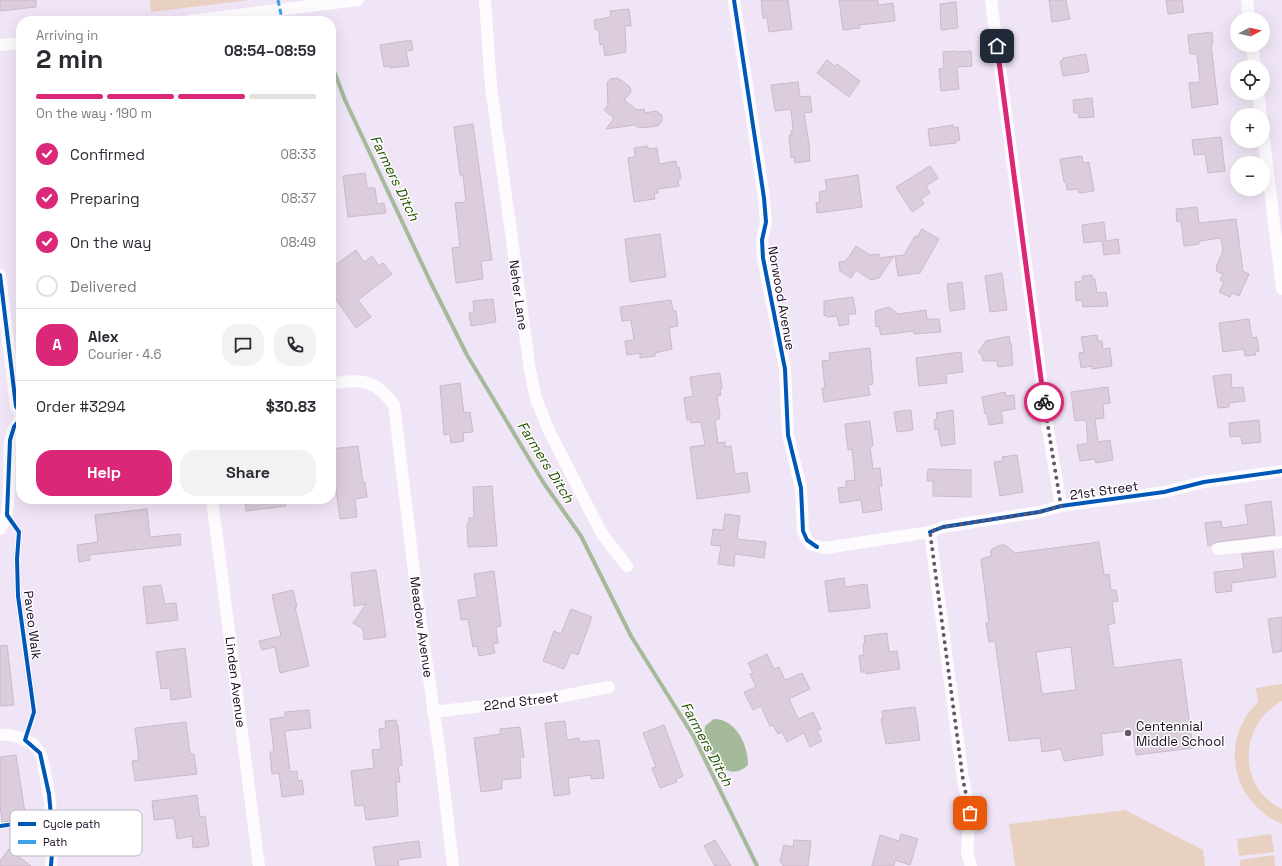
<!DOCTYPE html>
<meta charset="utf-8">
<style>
body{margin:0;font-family:"Space Grotesk",sans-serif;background:#f2f2f3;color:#2b2b33;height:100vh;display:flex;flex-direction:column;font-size:15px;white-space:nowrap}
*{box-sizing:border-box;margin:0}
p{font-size:13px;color:#7c7c81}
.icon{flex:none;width:22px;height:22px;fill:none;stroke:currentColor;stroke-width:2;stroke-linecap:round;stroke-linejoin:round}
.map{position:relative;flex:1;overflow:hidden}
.sheet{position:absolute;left:16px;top:16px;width:320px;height:488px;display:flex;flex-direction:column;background:#fff;border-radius:16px;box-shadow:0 4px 16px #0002}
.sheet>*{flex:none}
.needle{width:26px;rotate:83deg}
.controls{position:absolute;left:1230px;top:12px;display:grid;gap:8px}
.controls a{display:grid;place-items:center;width:40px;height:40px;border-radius:50%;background:#fff;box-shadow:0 4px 16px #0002;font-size:20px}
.pin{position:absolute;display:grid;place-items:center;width:34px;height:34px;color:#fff;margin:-17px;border-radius:8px;box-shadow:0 2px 6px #0006}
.courier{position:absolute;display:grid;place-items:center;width:40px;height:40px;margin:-20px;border:3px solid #db2777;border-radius:50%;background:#fff;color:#222;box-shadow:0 1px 5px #0007}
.summary em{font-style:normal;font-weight:700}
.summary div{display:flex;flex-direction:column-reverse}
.summary{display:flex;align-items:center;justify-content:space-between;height:68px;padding:0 20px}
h1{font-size:26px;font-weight:700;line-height:30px}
.bar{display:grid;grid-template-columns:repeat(4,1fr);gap:6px 4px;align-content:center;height:48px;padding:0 20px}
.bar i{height:5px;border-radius:3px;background:#e1e1e2}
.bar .selected{background:#db2777}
.bar p{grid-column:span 4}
.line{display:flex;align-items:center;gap:10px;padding:0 20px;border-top:1px solid #e1e1e2}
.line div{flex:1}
.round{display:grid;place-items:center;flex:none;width:42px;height:42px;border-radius:16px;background:#f2f2f3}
ol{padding:0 20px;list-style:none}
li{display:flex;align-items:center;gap:12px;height:44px}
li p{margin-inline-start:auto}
li .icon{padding:4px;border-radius:50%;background:#db2777;color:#fff;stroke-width:4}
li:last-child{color:#7c7c81}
li i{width:22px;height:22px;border:2px solid #e1e1e2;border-radius:50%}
.primary-button{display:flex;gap:8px;margin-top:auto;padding:8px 20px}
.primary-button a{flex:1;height:46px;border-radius:16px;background:#db2777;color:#fff;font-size:16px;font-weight:700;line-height:46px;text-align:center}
.primary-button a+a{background:#f2f2f3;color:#2b2b33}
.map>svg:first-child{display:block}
</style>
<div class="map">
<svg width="1282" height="866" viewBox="0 0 1282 866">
<rect width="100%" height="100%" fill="#f0e5f6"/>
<!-- green -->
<path fill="#e8d1c0" d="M150,0H249L151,12Z
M1282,684V701C1239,724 1236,787 1282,809V824C1232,802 1218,741 1258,702L1256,688Z
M1125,810L1203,850L1205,866H1015L1009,824Z
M1271,834L1274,852L1239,856L1237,839Z
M1274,855L1275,866H1240V860Z"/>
<!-- water -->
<path fill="#a4ba9a" d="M714,719C736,719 748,745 748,765C725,788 702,746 705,726Z"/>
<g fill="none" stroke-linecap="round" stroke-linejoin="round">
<!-- stream -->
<path stroke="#a4ba9a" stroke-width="4" d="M331,63L345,100L430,281L467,355L543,482L581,536L631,636L694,737L757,866"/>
</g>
<!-- building -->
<path fill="#dccddc" stroke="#cbb9cb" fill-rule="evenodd" d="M0,0H36V7L0,11Z
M761,0H788L792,29L769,32L767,18H763Z
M839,0H878V5L893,3L895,21L859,25L860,28L843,30Z
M1049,0H1066L1070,19L1052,22Z
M1166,0H1182L1184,12L1168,14Z
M956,2L958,28L941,30L940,4Z
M629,9L631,26H625L626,52L605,56L603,44L600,45L599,31L595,29L594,20L611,17L610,11Z
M1212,32L1213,44H1211L1218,104L1192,108L1189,83L1200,82L1197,54H1190L1188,35Z
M411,40L413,50L406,51L409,66L390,68V66L384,67L380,45Z
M956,51V52L971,51L972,66L958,67L957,69L959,89L941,91L939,69L944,68L943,52Z
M1086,54L1089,72L1063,76L1060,61L1063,60V58Z
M827,60L835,66L837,64L860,81L849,97L817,73Z
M618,78L630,87L631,92L624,100L637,110L644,109L645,113L656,111L662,115V121L658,126L639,128L635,125L606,129L614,118L604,110L608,105L607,83L610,79Z
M798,82L800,97L810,96L812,112L804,113L810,150H809L810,161L795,163L794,157L791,158L789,135H792L791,131L793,130L791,109L775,111L771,85Z
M1092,98L1094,117L1079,118L1078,113H1074L1073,100Z
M473,124L492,260L481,261L483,279L456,283L452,248L460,247L455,203L466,202L463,175H460L454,127Z
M953,125L954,128L958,127L960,140L956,141V143L930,146L928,129Z
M1221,137L1225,171L1208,173L1205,154L1194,155L1192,140Z
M648,146V149L657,148L659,164L676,161L677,167H679L681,179H678L679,186L658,189V193L654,194L655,199L634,202L628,158L635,157L634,148Z
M1082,156L1083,163L1089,162L1094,191L1079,193L1078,189L1067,190L1066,182H1064L1060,159Z
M930,166L938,178L926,186L930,193L921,199L924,204L912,212L896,187Z
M365,173L367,188H375L377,204L384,203L386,213L348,217L343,176Z
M858,175L862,207L817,213L816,203L820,202L819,192L827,190L825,180Z
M1197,207L1199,223L1236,219L1243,271L1249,274L1239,296L1232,293L1230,297L1219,292L1224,282L1220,280L1223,274L1216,271L1217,268L1216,267L1223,251L1221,238L1199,241V244L1184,246L1181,221L1177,222L1176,209Z
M1104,222L1106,241L1118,239L1120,253L1104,255L1102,241L1084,243L1082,225Z
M922,229L939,239L920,273L898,276L895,256L904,255L915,236L917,237Z
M660,234L666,277L630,282L625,239Z
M856,246L870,255L879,254L880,258L894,256L879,278L871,280L856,270L851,278L840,271L839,262L846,261Z
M356,250L364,262L372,256L379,266L383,263L392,274L358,300L371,317L356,328L332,294L336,292L331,285V268Z
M1002,273L1007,310L990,312L985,276Z
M1092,275V279H1095L1097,293L1106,292L1108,306L1083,307L1082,300L1076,301L1075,282L1083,281L1082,276Z
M962,282L965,309L950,311L947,284Z
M853,297L856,314H848L849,324L839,326L837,316L827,317V315L824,316V301Z
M493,299L496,322L471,326L469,313H474L473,301Z
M671,300L673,311H676L678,326L669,328L672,349L655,353V356L640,358V353L627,355L625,341L634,340L631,320L622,321L620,307Z
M889,307L898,314L926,310L927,319H939L941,332L914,334V331L881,335L879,326L876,327L875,311Z
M1249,319L1252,338L1257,337L1259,351L1255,352L1256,355L1245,356L1244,349L1223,352L1219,323Z
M1097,335L1098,341H1102L1103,349L1110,348L1112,366L1092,369V366L1081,368L1079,353L1084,352L1081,337Z
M1009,336L1010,344L1011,343L1013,365L998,367L997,361H983L982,355L978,352L986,341Z
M870,348L873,384L868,385L870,395L824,402L822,388H825L822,361L830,360L829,353Z
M961,352L963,372L946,374L947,383L919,386L916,358Z
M720,373L722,389H720L721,395L717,396L720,416L719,419L715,420L718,443L725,442V447L731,446L735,474L747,472L750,492L697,499L690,447L705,445L701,422L691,423L690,420H687L684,398L693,396L690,377Z
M1231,374L1232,388L1243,387L1245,401L1229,403V407L1218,408L1213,376Z
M460,383L464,413L470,412L473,432L463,433L464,441L451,443L450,434L444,435L440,386Z
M1108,387L1110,403L1103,404L1104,418L1095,419L1098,442L1110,440L1113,460L1096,463L1095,459L1080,461L1077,445L1088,443L1086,420L1075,421L1071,392Z
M1005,392L1006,396L1014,395L1015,409L1001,411L1003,423L989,425L987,414H985L982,397Z
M911,410L913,430L897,432L894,412Z
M953,410L955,444L941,446L938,429L935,430L934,420L937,419L936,413Z
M1259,420L1261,442L1242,444L1241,436L1230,437L1229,423Z
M870,421L873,446L870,447L873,469L880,468L882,486H879L882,510L863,513L861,500L840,503L838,488L846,487V481L855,480L852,449L848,450L845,424Z
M358,446L363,482H365L367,497L355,499L357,517L340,519L333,466H331V449Z
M1017,455L1023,492L1000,496L994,462L1003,461L1002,457Z
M928,469L971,470V497L933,496V481H927Z
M492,486L497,546L468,547L467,524H469V518H474L473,487Z
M245,499H285L286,506L246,511Z
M1271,501L1275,535L1217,542L1208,546L1205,523L1221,521L1222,528L1248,524L1245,505Z
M147,509L150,537L180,534L181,545L89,555L90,560L79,562L77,545L98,542L95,515Z
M725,514L740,516L737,539L766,542L764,558L735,554L734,566L718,564L721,546L711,545L713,529L723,530Z
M1099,542L1104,575L1109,574L1111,590H1116L1118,601L1112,602L1115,623L1108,625L1114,668L1181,659L1193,748L1136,755L1133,730L1101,734L1103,755L1064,761L1061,749L1042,752L1040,738L1009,741L995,641L989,642L986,623H989L981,559L991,556V550L1000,545H1005L1015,553ZM1071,647L1076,690L1042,694L1036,652Z
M1273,551L1276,577L1231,583L1232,591L1216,593L1214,572L1244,569L1242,554Z
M376,570L386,637L364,640L363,629L353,623L366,604L354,606L351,573Z
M494,571L501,626L496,627L498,643L493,644L495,653L479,656L477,646L473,647L468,619L461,620L458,600L477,597L474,574Z
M844,578L845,587L867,584L870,608L829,612L825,581Z
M161,585L165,604L176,603L178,620L147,624L143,587Z
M293,590L297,607H295L309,666L280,673L275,647L262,650L259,641L281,636L272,595Z
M571,609L592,617L578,655L571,652L564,669L543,661L554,631L561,634Z
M1282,617V651L1273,653L1268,619Z
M887,633L889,652L897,651L900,669L866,674V672H861L859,656L864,655L863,644H865L864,636Z
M7,645L14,705L0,706V646Z
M185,648L191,697L171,700L170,688L161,689L156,652Z
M767,654L774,669L779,667L785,680L802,673L810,689L789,699L798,719L813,712L821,729L817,730L822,741L810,747L804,733L787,742L782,732L778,734L773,725L770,726L761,706L753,710L744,692L756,687L750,674L753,673L748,663Z
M915,707L920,740L886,744L881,719H883L882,711Z
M309,710L311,728L285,731L290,772L297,771L298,781L302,780L304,794L282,797L279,773L272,774L270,752H274L270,719L285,717V712Z
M396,720L397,725H398L402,765L398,766L400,782H396L398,816L366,820L364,805L355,806L351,771L374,768L372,750L381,749L379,729L386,728L385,721Z
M565,721L567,740L579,738L580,742L599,740L604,778L591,779V775L568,778L570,794L554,796L545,723Z
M186,722L190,754H194L197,774L135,781L132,761L139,760L135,728Z
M664,725L683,776L676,779L677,782L660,788L652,768L656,767L643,733Z
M520,727L524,757H520L521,778L502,780V789L481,792L474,738L501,734L500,729Z
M16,755L26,819L2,822L0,805V757Z
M197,795L200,817L205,816L209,846L193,848L192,836L177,839L174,818L154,820L152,801Z
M901,834L918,839L910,865L895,860L894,866H872L880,835L899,841Z
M715,840L731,866H715L704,846Z
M794,840L811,841L808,866H783L782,863L780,862L784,845L793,847Z
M419,841L421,857L398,860L399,866H376L373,847Z
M9,849L31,866H0V861Z"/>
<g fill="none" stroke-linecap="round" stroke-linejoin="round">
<!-- minor -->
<path stroke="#fdfbfe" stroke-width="12" d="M485,0L491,87L530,370L536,399L549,431L602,534L627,566
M734,0L764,198L766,222L762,240L763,258L785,369L788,435L801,488L803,531L807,540L812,545L825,548L930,532L943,527L1039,512L1061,506L1164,492L1204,482L1282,471
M991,0L1048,430L1061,506
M1247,0L1249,19
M189,21L358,0
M0,45L21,43
M1252,45L1255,67
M1258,93L1261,115
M1263,132L1282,289
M0,275L16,406L21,415
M331,384C361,378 376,380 394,405L417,596L441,762L453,866
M212,499L259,866
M0,529C13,515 8,461 10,441C12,432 16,425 21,418
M930,532L963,779L970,813L967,852L971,866
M1218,549L1282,542
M433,712L558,697L609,687
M0,735C13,734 34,740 40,753C43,759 44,768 45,774C52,805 54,835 51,866"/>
<!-- quiet -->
<path stroke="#3da1ea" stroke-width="3" stroke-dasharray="6 3" stroke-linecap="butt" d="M278,0L282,19"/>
<defs>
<path id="cycleway" d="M734,0L764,198L766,222L762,240L763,258L785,369L788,435L801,488L803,531L807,540L817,547
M0,275L16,406L21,415
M21,418L14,427L10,440L7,515L19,532L17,559L18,596L34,712L25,740L40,753L49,794L53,838L51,866
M930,532L943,527L1039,512L1061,506L1164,492L1204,482L1282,471
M0,826L52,819"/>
</defs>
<!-- cycleway casing -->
<use href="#cycleway" stroke="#fff" stroke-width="6"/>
<!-- cycleway -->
<use href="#cycleway" stroke="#0057b8" stroke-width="4"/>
</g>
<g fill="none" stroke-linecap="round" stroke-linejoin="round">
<!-- done -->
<path stroke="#64556a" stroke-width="4" stroke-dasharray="0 7.2" d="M970,813L963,780L930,532L943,527L1040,512L1061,506L1044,402"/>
<!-- route -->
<path stroke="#db2777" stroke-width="5" d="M997,46L1044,402"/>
</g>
<!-- markers -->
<circle fill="#64556a" stroke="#fff" stroke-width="1.5" cx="1128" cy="733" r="4"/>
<g text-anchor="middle" stroke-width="3" stroke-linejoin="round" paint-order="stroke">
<!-- street labels -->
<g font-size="13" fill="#18071f" stroke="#fff">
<text transform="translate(519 295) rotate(82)" y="5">Neher Lane</text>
<text transform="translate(782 298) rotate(80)" y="5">Norwood Avenue</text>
<text transform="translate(1104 490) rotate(-8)" y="5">21st Street</text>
<text transform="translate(33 625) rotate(83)" y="5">Paveo Walk</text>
<text transform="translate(422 627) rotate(82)" y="5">Meadow Avenue</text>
<text transform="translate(236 682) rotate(83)" y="5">Linden Avenue</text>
<text transform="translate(521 701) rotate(-7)" y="5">22nd Street</text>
</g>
<!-- poi labels -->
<g font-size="13" fill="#18071f" stroke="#fff" text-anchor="start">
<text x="1136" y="731">Centennial<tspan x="1136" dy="15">Middle School</tspan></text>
</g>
<!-- water labels -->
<g font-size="14" font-style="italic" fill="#275302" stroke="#fff">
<text transform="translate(395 178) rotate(64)" y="5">Farmers Ditch</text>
<text transform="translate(546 462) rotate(58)" y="5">Farmers Ditch</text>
<text transform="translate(707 744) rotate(62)" y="5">Farmers Ditch</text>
</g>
</g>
<!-- legend -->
<rect x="10" y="810" width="132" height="46" rx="6" fill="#fff" stroke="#bab5bc" stroke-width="1"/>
<rect x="18" y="822" width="18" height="4" fill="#0057b8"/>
<rect x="18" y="840" width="18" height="4" fill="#3da1ea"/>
<g font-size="11" fill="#18071f">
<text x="43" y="828">Cycle path</text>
<text x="43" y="846">Path</text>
</g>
</svg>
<div class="controls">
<a><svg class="needle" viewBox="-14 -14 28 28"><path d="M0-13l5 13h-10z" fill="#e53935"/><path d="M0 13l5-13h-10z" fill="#7c7c81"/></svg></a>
<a><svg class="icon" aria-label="locate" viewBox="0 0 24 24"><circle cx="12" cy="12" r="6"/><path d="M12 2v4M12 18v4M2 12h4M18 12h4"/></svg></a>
<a>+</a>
<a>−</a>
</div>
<div class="pin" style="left:970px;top:813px;background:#ea580c"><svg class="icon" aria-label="bag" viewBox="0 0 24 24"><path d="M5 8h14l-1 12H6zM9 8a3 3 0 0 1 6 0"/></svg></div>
<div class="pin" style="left:997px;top:46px;background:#1f2937"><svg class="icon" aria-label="home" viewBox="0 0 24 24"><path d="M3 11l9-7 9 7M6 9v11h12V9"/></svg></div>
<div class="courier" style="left:1044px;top:402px"><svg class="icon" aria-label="bike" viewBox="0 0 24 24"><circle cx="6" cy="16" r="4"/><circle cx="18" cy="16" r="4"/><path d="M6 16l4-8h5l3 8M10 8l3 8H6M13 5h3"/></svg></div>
<section class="sheet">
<div class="summary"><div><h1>2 min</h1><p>Arriving in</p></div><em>08:54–08:59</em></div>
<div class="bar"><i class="selected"></i><i class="selected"></i><i class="selected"></i><i></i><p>On the way · 190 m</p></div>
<ol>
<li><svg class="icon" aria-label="check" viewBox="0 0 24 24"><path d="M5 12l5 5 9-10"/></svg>Confirmed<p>08:33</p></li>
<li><svg class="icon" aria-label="check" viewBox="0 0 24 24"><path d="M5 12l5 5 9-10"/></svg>Preparing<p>08:37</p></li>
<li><svg class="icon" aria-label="check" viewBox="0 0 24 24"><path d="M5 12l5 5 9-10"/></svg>On the way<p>08:49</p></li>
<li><i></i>Delivered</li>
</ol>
<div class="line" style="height:72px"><b class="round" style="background:#db2777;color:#fff">A</b><div><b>Alex</b><p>Courier · 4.6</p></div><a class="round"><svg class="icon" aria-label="chat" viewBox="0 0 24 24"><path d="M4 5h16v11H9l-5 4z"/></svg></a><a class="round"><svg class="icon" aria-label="phone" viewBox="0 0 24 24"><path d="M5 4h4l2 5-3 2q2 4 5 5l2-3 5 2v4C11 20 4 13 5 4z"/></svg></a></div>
<div class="line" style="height:52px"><div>Order #3294</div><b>$30.83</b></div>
<div class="primary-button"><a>Help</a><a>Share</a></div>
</section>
</div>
